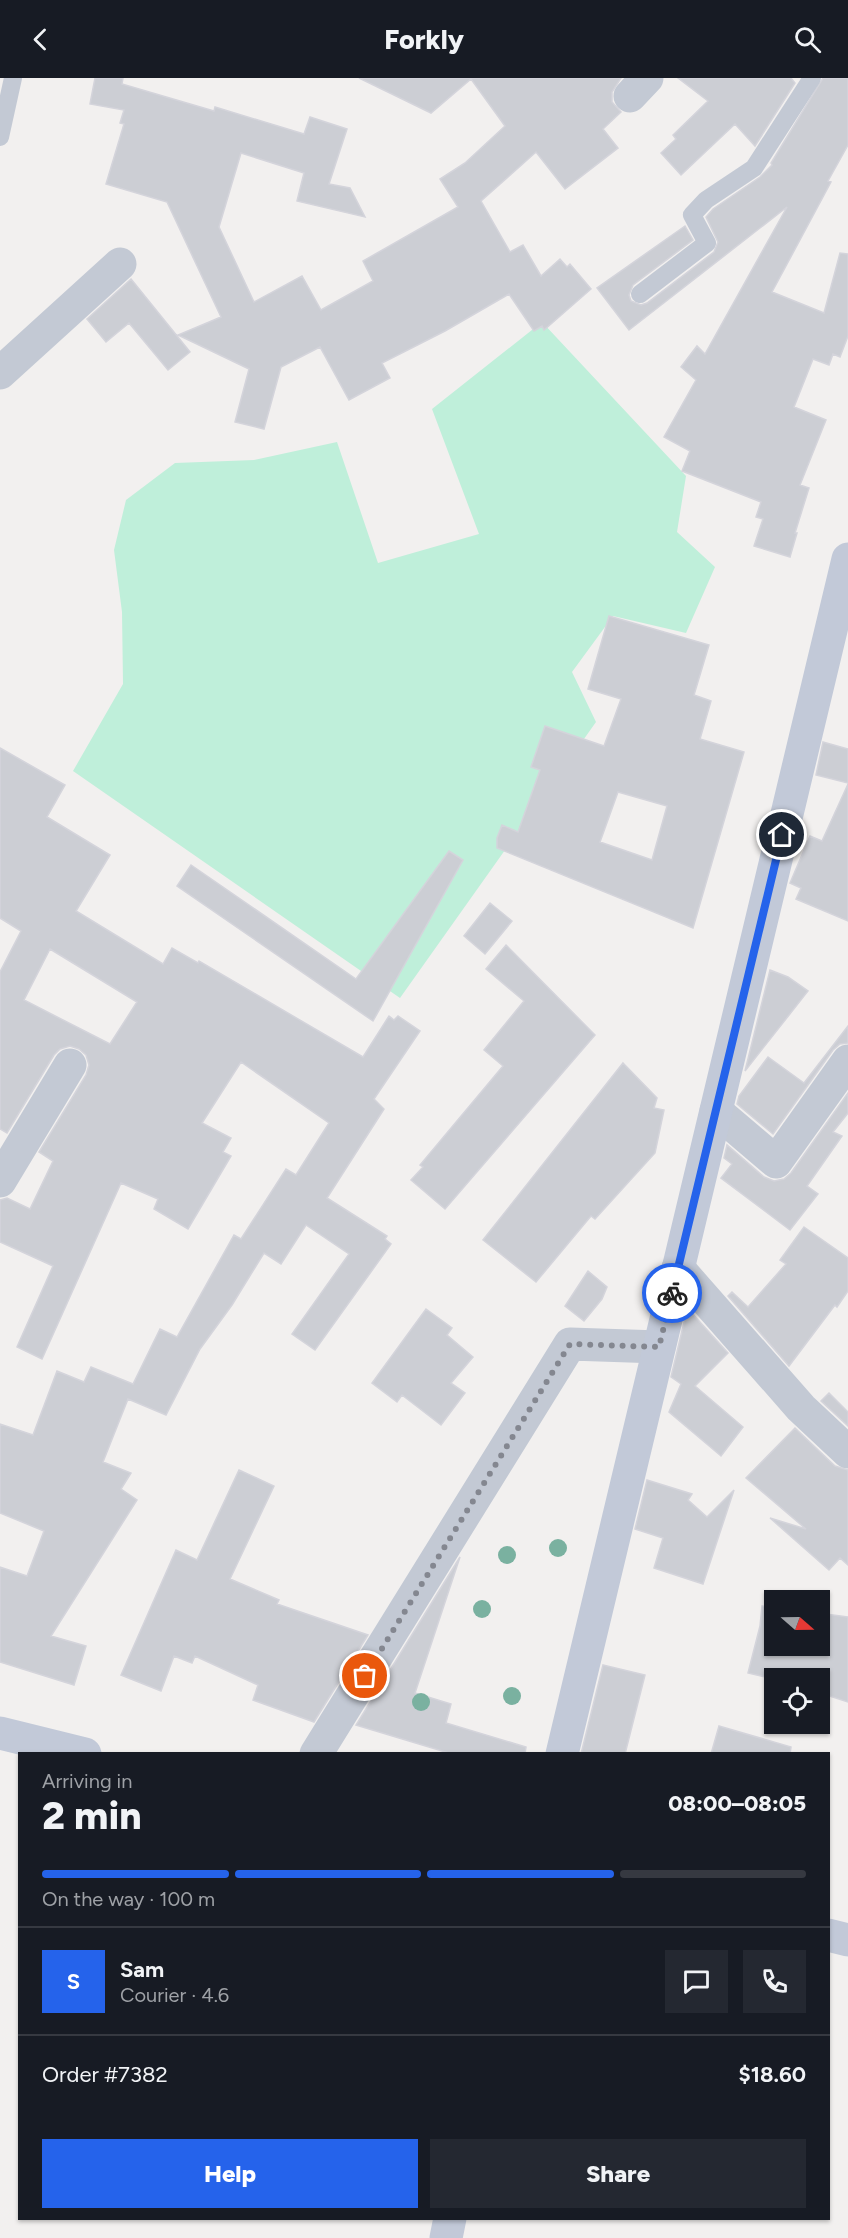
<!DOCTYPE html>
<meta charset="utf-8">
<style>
body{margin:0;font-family:Figtree,sans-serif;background:#242831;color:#f1f3f6;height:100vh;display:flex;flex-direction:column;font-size:22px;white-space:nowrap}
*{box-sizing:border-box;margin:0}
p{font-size:20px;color:#9ea1a6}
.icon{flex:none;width:33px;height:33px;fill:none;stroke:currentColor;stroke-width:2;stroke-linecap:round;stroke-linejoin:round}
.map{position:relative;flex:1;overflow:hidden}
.panel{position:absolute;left:18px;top:1674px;width:812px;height:468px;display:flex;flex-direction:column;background:#171b24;border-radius:0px;box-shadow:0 2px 4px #0004}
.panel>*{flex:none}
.needle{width:39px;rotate:110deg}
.controls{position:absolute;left:764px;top:1512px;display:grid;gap:12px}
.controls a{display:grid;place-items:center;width:66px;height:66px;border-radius:0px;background:#171b24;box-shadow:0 2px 4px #0004;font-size:30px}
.pin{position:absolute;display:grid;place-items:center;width:51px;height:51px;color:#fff;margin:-26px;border:3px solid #fff;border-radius:50%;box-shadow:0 2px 6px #0007}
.courier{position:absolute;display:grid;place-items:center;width:60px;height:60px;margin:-30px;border:4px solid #2563eb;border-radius:50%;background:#fff;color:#222;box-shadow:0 2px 8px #0007}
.headline em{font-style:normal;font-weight:800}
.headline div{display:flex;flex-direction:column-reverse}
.headline{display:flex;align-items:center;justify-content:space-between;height:102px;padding:0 24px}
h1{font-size:39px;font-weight:800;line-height:45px}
.bar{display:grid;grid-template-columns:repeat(4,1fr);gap:9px 6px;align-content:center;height:72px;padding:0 24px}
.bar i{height:8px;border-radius:4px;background:#363941}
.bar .active{background:#2563eb}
.bar p{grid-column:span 4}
.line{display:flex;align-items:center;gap:15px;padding:0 24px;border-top:2px solid #363941}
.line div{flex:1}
.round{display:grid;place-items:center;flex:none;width:63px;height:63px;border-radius:0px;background:#242831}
.button{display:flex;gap:12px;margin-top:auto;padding:12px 24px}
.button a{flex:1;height:69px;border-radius:0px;background:#2563eb;color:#fff;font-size:24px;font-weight:800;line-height:69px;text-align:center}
.button a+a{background:#242831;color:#f1f3f6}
header{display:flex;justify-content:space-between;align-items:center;height:78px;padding:0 24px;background:#171b24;font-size:27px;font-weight:800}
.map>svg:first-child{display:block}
</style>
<header><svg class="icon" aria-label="back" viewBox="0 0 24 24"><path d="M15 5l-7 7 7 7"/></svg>Forkly<svg class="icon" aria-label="search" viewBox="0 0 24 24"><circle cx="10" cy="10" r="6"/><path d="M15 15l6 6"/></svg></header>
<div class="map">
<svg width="848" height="2160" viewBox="0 0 848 2160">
<rect width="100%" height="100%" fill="#f2f0ef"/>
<!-- green -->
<path fill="#bfefda" d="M542,244L686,398L677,454L715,489L686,555L613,538L572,594L596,644L400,920L73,693L123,606L122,534L114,472L126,422L175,385L254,382L337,364L378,485L479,456L432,331Z"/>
<!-- building -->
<path fill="#ccced4" stroke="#d4d4db" stroke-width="1.5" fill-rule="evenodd" d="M95,0H123L122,6L214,33L215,29L304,56L310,39L347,51L329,106L350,110L365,139L297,123L304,95L241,75L219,149L254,224L302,198L321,232L373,203L363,183L458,129L440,101L465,85L505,48L471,1L431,35L359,0H621L612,14V24L621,34L603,51L618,70L565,111L536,74L481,123L510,174L523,167L541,198L560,181L567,189L570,186L591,211L544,252L542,248L534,253L509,216L445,253L382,285L390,300L349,322L320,269L281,289L264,351L235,344L249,291L178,257L221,239L167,124L106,106L124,46L120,45L124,32L90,26Z
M678,0H791L795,5L755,68L735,46L681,97L661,75L676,61L673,57L708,23Z
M823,0H848V67L828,103L831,104L772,214L824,235L840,175L848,176V258L840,279L833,276L829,287L813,281L794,329L826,342L800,407L809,410L795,455H797L790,479L754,468L763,441L756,439L761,424L682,393L690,373L664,359L696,302L681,289L697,268L705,276L787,129L629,252L597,210L685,148L693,162L633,207L629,217L631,223L641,227L647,225L714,174L718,164L706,139L713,131L760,99L772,87L771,85Z
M131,201L190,274L168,292L129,245L106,264L87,241Z
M609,538L709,567L694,617L711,623L700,661L744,674L693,850L497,770V760L502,747L518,754L540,692L531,689L545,648L604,668L621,621L588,611ZM618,714L667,728L652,782L600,764Z
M823,664L848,671V705L816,697Z
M0,670L65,707L47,739L110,777L76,833L163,886L172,870L198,885L199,883L363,979L389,938L394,942L398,938L420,953L374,1021L384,1031L327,1120L387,1158L385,1161L391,1166L315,1272L292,1256L349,1176L306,1147L281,1186L264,1175L232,1227L200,1271L166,1337L128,1321L103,1384L131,1395L121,1411L137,1422L51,1558L86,1568L74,1607L0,1584V1489L27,1498L44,1453L0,1435V1346L33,1357L57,1293L84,1304L91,1289L133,1306L160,1251L177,1259L234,1157L241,1161L286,1091L296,1097L329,1045L241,984L202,1045L231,1060L223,1074L231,1078L188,1151L154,1131L158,1121L121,1105L42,1281L17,1269L53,1188L0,1164V1122L7,1120L30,1131L53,1083L39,1074L86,997L89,987L86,977L79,971L70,968L60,971L54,977L7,1055L0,1051V894L21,853L0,840ZM50,871L137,924L110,966L24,922Z
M848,706V843L796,821L801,810L790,805L810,758L822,763Z
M449,773L463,782L373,943L177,808L191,787L356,901Z
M490,825L512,843L485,876L464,858Z
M506,867L595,957L445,1131L411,1102L423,1089L420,1087L503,988L484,972L524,923L486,891Z
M770,892L788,899L808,913L745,993Z
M848,948V965L840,966L833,972L773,1056L737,1026L739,1018L768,979L804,1005Z
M623,985L657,1020L654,1030L664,1032L655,1075L595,1141L591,1138L536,1204L483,1162Z
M848,1015V1035L833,1054L842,1058L807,1108L818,1116L790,1152L721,1100L732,1086L724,1080L727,1067L764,1099L774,1103L784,1101L791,1095Z
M804,1149L848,1180V1213L837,1229L835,1227L789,1288L728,1218L732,1214L748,1229L786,1186L780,1182Z
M588,1193L607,1209L602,1221L584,1243L565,1228Z
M426,1231L452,1250L447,1257L473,1279L451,1305L465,1315L441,1347L402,1317L397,1324L372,1305Z
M690,1233L728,1275L695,1308L743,1349L721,1378L669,1334L681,1306L671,1299L686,1236Z
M829,1315L848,1334V1348L821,1323Z
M795,1350L835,1388L848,1392V1487L840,1480L829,1492L770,1440L806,1451L746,1400Z
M239,1392L274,1408L230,1501L279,1522L277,1526L368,1557L314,1644L253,1622L258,1607L195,1578L192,1585L174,1578L161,1613L121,1597L176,1472L197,1482Z
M647,1402L692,1416L688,1422L707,1439L734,1412L703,1506L654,1490L663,1460L635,1451Z
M460,1479L415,1615L451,1626L446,1645L526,1669L525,1676H452L356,1647Z
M762,1528L774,1530V1568H819V1535L848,1539V1624L820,1615L819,1600L774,1601L748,1595L760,1548Z
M603,1587L645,1597L625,1676H581Z
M719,1648L791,1669L790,1676H711Z"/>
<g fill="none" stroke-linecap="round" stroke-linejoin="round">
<!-- lane -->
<path stroke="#c3c9d4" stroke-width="18" d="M0,59L13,0
M640,216L707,165L692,137L706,122L754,90L812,0"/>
<!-- street -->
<path stroke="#c3c9d4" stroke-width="33" d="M630,18L647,0
M0,295L120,186
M716,1033L776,1084L848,983
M0,1103L70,987
M678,1190L801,1330L848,1374
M316,1676L570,1266L659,1269"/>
<!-- secondary -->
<path stroke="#c2c9d8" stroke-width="33" d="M0,1655L85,1676
M562,1676L848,481
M828,1857L848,1862
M446,2160L450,2140"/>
</g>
<!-- trees -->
<g fill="#7ab1a0">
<circle cx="558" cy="1470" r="9"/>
<circle cx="507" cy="1477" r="9"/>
<circle cx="482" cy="1531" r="9"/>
<circle cx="512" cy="1618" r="9"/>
<circle cx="421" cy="1624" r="9"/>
</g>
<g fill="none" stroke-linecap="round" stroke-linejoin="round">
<!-- done -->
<path stroke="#848790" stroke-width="6" stroke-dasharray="0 10.8" d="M365,1598L570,1266L659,1269L672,1215"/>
<!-- route -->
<path stroke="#2563eb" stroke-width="8" d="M672,1215L782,757"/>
</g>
</svg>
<div class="controls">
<a><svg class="needle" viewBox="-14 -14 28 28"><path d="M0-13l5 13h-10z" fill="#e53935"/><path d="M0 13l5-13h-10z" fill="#9ea1a6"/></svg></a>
<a><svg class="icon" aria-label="locate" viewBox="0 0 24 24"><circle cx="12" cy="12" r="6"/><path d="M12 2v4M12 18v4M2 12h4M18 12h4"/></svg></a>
</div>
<div class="pin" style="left:365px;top:1598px;background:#ea580c"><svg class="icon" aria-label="bag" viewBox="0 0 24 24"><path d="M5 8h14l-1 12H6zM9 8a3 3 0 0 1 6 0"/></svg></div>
<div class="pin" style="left:782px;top:757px;background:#1f2937"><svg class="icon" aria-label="home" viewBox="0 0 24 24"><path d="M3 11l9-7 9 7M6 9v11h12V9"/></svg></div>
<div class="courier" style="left:672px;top:1215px"><svg class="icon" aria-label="bike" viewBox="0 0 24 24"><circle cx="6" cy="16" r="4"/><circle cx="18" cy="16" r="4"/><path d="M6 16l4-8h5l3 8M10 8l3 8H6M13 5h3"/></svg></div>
<section class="panel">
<div class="headline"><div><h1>2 min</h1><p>Arriving in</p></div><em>08:00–08:05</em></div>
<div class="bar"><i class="active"></i><i class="active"></i><i class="active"></i><i></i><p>On the way · 100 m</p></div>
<div class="line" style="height:108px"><b class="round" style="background:#2563eb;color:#fff">S</b><div><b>Sam</b><p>Courier · 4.6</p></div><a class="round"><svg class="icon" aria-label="chat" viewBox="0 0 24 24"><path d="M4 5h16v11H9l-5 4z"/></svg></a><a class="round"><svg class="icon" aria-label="phone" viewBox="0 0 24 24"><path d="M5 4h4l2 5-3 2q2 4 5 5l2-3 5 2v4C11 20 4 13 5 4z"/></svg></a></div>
<div class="line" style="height:78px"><div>Order #7382</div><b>$18.60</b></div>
<div class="button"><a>Help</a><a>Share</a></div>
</section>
</div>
